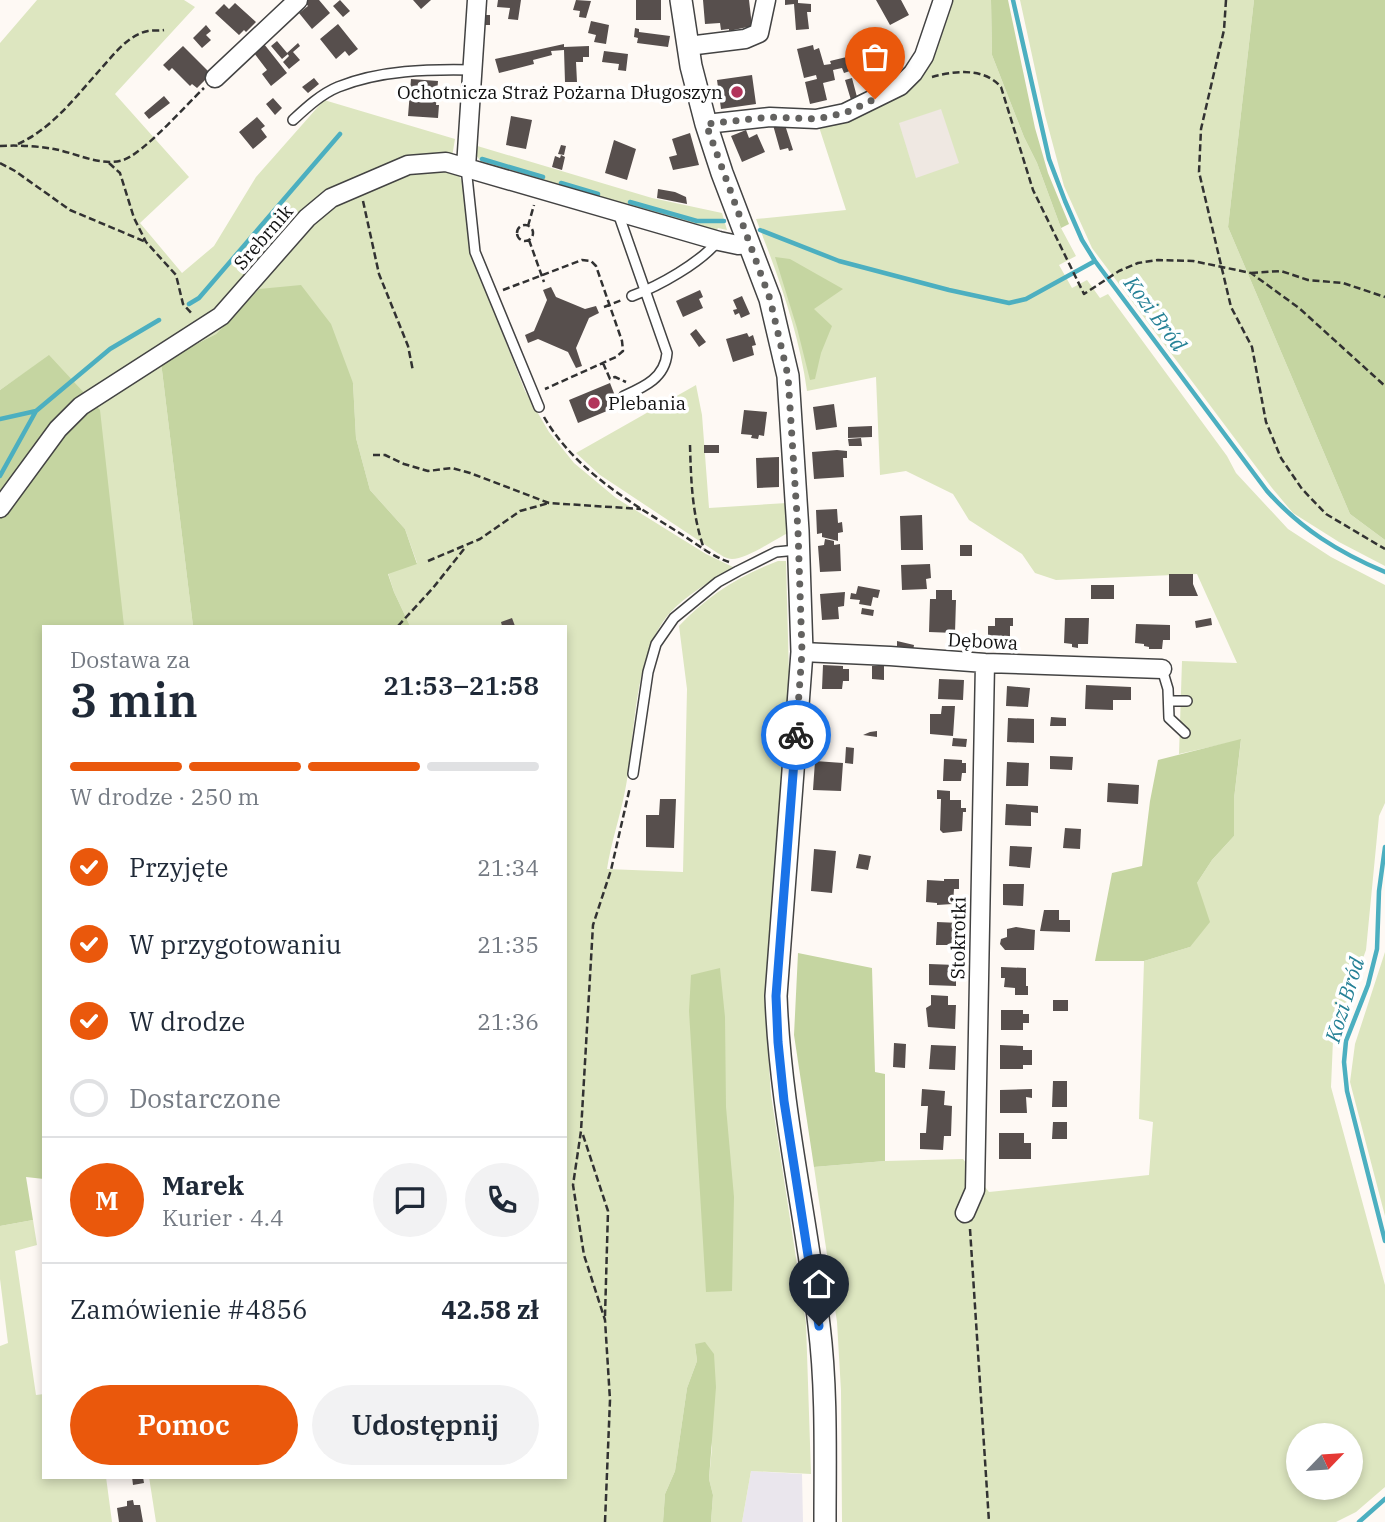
<!DOCTYPE html>
<html lang="pl">
<meta charset="utf-8">
<style>
body{margin:0;font-family:"IBM Plex Serif",serif;background:#f2f2f3;color:#1f2937;height:100vh;display:flex;flex-direction:column;font-size:26px;white-space:nowrap}
*{box-sizing:border-box;margin:0}
p{font-size:23px;color:#747a83}
.icon{flex:none;width:38px;height:38px;fill:none;stroke:currentColor;stroke-width:2;stroke-linecap:round;stroke-linejoin:round}
.map{position:relative;flex:1;overflow:hidden}
.details{position:absolute;left:42px;top:625px;width:525px;height:854px;display:flex;flex-direction:column;background:#fff;border-radius:0px;box-shadow:0 4px 10px #0003}
.details>*{flex:none}
.needle{width:46px;rotate:65deg}
.buttons{position:absolute;left:1286px;top:1423px;display:grid;gap:14px}
.buttons a{display:grid;place-items:center;width:77px;height:77px;border-radius:50%;background:#fff;box-shadow:0 4px 10px #0003;font-size:35px}
.pin{position:absolute;display:grid;place-items:center;width:60px;height:60px;color:#fff;margin:-72px -30px;border-radius:50% 50% 50% 0;rotate:-45deg;box-shadow:0 0 7px #0007}
.pin .icon{rotate:45deg}
.courier{position:absolute;display:grid;place-items:center;width:70px;height:70px;margin:-35px;border:5px solid #1a73e8;border-radius:50%;background:#fff;color:#222;box-shadow:0 2px 9px #0007}
.headline em{font-style:normal;font-weight:600}
.headline div{display:flex;flex-direction:column-reverse}
.headline{display:flex;align-items:center;justify-content:space-between;height:119px;padding:0 28px}
h1{font-size:46px;font-weight:600;line-height:52px}
.bar{display:grid;grid-template-columns:repeat(4,1fr);gap:10px 7px;align-content:center;height:84px;padding:0 28px}
.bar i{height:9px;border-radius:5px;background:#e0e1e3}
.bar .selected{background:#ea580c}
.bar p{grid-column:span 4}
.line{display:flex;align-items:center;gap:18px;padding:0 28px;border-top:2px solid #e0e1e3}
.line div{flex:1}
.round{display:grid;place-items:center;flex:none;width:74px;height:74px;border-radius:37px;background:#f2f2f3}
ol{padding:0 28px;list-style:none}
li{display:flex;align-items:center;gap:21px;height:77px}
li p{margin-inline-start:auto}
li .icon{padding:7px;border-radius:50%;background:#ea580c;color:#fff;stroke-width:4}
li:last-child{color:#747a83}
li i{width:38px;height:38px;border:4px solid #e0e1e3;border-radius:50%}
.cta{display:flex;gap:14px;margin-top:auto;padding:14px 28px}
.cta a{flex:1;height:80px;border-radius:42px;background:#ea580c;color:#fff;font-size:28px;font-weight:600;line-height:80px;text-align:center}
.cta a+a{background:#f2f2f3;color:#1f2937}
.map>svg:first-child{display:block}
</style>
<div class="map">
<svg width="1385" height="1522" viewBox="0 0 1385 1522">
<rect width="100%" height="100%" fill="#fef9f4"/>
<!-- industrial -->
<path fill="#eae6ed" d="M751,1471L802,1474L803,1522H742Z"/>
<!-- green -->
<path fill="#dde6c0" fill-rule="evenodd" d="M37,0H184L195,7L115,94L189,177L140,223L182,273L214,246L256,177L324,100L455,139L450,169L460,177L463,184L468,234L477,268L525,391L549,432L574,463L616,498L706,554L733,567C712,581 685,595 668,615C632,659 636,737 625,791C620,817 611,843 607,869L683,872L687,689L679,626C707,596 739,576 778,561H786L789,675L784,763L768,956L766,1020L771,1095L806,1323L811,1474L751,1471L742,1522H711L713,1495L709,1479L712,1447L695,1344L697,1361L687,1388L675,1471L665,1494L663,1522H156L149,1477H565V626H410L394,592L388,573L417,563L405,529L370,490L356,438L353,383L259,289L216,334L161,362L193,626H123L49,356L0,390V43Z
M949,0H991L992,55L1024,137L1037,163L1061,228L1076,256L1059,265L1072,288L1087,280L1100,298L1108,294L1227,456L1236,473L1288,529L1331,557L1385,585V803L1379,816L1366,950L1333,1040L1331,1087L1385,1285V1487L1356,1512L1336,1522H842L841,1391L837,1322L814,1167L885,1161L963,1159L989,1192L1149,1175L1153,1122L1139,1119L1144,961L1190,947L1197,883L1212,860L1234,836V799L1241,740L1179,754L1182,661L1237,663L1197,574L1056,580L1035,573L1022,554L969,520L953,494L906,471L880,475L876,377L807,391C799,332 778,275 756,219L846,210L819,127L839,121L911,87L940,28ZM1298,1435H1351V1488H1298Z
M1020,0H1254L1228,227L1350,514L1385,540V566L1339,542L1293,513L1272,488L1092,248L1064,186L1045,115Z
M474,145L652,198L722,213L727,230L718,228L715,233L482,163L476,155Z
M696,385L702,415L709,508L787,503L790,532C775,539 747,559 732,559C726,559 721,555 716,552L600,475L576,453Z
M1385,952V1216L1350,1082L1355,1044Z
M33,1220L37,1245L15,1251L36,1395L44,1394V1477H106L112,1522H0V1346L8,1343L0,1279V1226Z"/>
<!-- forest -->
<path fill="#c5d5a1" d="M991,0H1008L1035,128L1048,173L1069,224L1061,228L1037,163L1024,137L992,55Z
M1254,0H1385V540L1350,514L1228,227Z
M775,257L790,259L843,289L814,309L832,326L821,353L815,379L810,380L797,328Z
M301,285L331,324L353,383L356,438L370,490L405,529L417,564L388,574L394,592L410,626H193L161,362L216,334L259,289Z
M49,355L100,410L124,626H44V1179L26,1177L33,1220L0,1226V390Z
M1241,739L1234,799V836L1212,860L1197,883L1210,922L1190,947L1144,961H1095L1112,873L1142,866L1150,801L1158,760Z
M798,953L872,968L875,1072L885,1074V1161L814,1167L794,1035Z
M720,968L725,1017L726,1107L734,1197L732,1291L706,1292L689,1011L691,975Z
M705,1342L714,1354L716,1387L709,1479L713,1495L711,1522H663L665,1494L675,1471L687,1388L697,1361L695,1344Z"/>
<!-- plaza -->
<path fill="#efe8e2" d="M941,109L959,163L916,178L899,123Z"/>
<g fill="none" stroke-linecap="round" stroke-linejoin="round">
<!-- stream -->
<path stroke="#4cafc0" stroke-width="4.5" d="M1013,0L1049,159L1065,201L1082,240L1095,261L1267,491C1301,529 1338,552 1385,572
M482,159L543,177
M561,183L598,194
M630,202L697,221H724
M760,230L839,261L949,290L1009,303L1026,299L1095,261
M189,304L199,298L340,134
M0,419L36,411
M0,476L36,411L110,349L159,320
M1385,847L1379,891L1377,949L1368,985L1346,1041L1344,1062L1347,1091L1385,1241
M1359,1522L1385,1499"/>
</g>
<!-- building -->
<path fill="#574f4d" d="M303,0H319L330,13L312,29L299,13L308,6Z
M340,0L350,11L343,17L333,6Z
M413,0H431L421,9Z
M498,0H521L518,20L508,19L510,8L497,7Z
M576,0L591,1L586,18L579,17L580,11L573,10Z
M636,0H661V20H636Z
M703,0H749L752,26L729,31V29L721,30L720,23L705,24Z
M785,0H798V3L811,4V12H807L809,29L796,30L794,4L785,5Z
M876,0H901L909,15L890,25Z
M235,3L256,22L246,32L244,30L239,35L215,13L224,4L229,9Z
M482,15H490V25H482Z
M591,21L609,25L606,44L594,42L596,35L588,33Z
M338,24L358,49L349,56L345,51L336,59L320,39Z
M206,25L211,31L206,35L211,40L202,48L193,38Z
M635,28L639,29V32L670,36L668,47L637,43L638,38L634,37Z
M277,41L288,54L282,59L271,46Z
M298,43L300,46L293,52L300,60L289,69L283,62L289,56L287,53Z
M264,44L287,73L271,86L262,74L267,70L254,53Z
M564,44V47L589,46V57H583V62H576L577,82H565L564,50L551,51L552,55L533,60L534,64L499,73L495,59Z
M813,45L814,50L819,48L824,65L831,64L830,61L859,54L861,62L893,54L897,66L862,76L860,70L855,71L854,64L848,66L850,71L844,73L842,68L833,70L835,80L823,83L827,100L810,104L805,82L817,79L816,75L804,78L797,49Z
M183,46L211,74L197,88L192,84L190,86L172,68L169,71L163,65Z
M604,51L628,54L626,71L618,70L619,64L602,62Z
M752,75L756,104L721,109L717,80Z
M314,78L319,84L308,93L302,87Z
M852,78L857,97L851,100L845,80Z
M411,79L438,81L436,105H439L438,118L408,116Z
M164,96L170,103L149,119L144,113Z
M273,98L282,108L275,115L266,104Z
M511,116L532,120L526,149L506,145Z
M257,117L265,126L261,129L267,137L253,149L239,132Z
M773,125H785L793,150L789,151L788,148L780,150Z
M746,130L749,138L757,134L765,152L742,162L731,136Z
M690,133L699,165L673,170L669,157L677,155L672,139Z
M614,140L636,149L627,180L605,173Z
M561,145L566,146L564,155L558,154Z
M561,155L565,157L562,170L552,167L555,156L560,158Z
M658,189L675,192L686,197L687,204L657,198Z
M551,287L556,297L585,309L596,306L599,313L589,318L576,348L582,366L576,368L568,352L538,339L528,343L525,335L534,331L547,300L543,290Z
M700,290L703,297L699,299L703,308L683,317L676,301Z
M742,296L750,314L741,318L739,313L735,315L733,310L737,309L733,300Z
M696,329L706,342L699,347L690,334Z
M747,333L749,337L753,335L756,345L752,346L754,355L733,362L726,339Z
M610,383L619,406L578,423L569,400Z
M834,404L837,427L816,430L813,407Z
M744,410L767,412L764,436L759,435L758,439L751,438L752,435L741,434Z
M872,426V437L848,438V427Z
M861,438L862,446H849L848,439Z
M704,445H719V453H704Z
M837,450L847,451V458H843L844,477L814,479L812,452Z
M779,457V487L757,488L756,458Z
M837,509L838,523L842,522L843,532L838,533V541L822,537V533L817,534L816,510Z
M922,515L923,550H901L900,516Z
M825,539L834,541V545L840,544L841,571L820,572L818,546L824,545Z
M960,545H972V556H960Z
M930,564L931,578L926,579L927,589L902,590L901,565Z
M1169,574H1193V584L1198,596H1169Z
M1091,585H1114V599H1091Z
M858,586L880,590L878,598L873,597L871,606L859,604L860,600L850,599L851,593L856,594Z
M936,590H952V600H956L955,633L929,632L930,599H936Z
M845,592L844,606L838,607L839,619L822,620L820,594Z
M862,608L874,610L873,616L861,614Z
M512,618L515,626H502L501,622Z
M995,618H1013V626H1010V648H988V626H995Z
M1065,618H1089L1088,644H1078V648L1072,647V644L1064,643Z
M1211,618L1212,625L1196,628L1195,621Z
M1136,624L1170,625V640H1163L1162,649H1149V647L1144,646V644L1135,643Z
M897,641L914,645L913,651L897,646Z
M823,665L843,666V669H849V681H843L842,689H822Z
M872,666H884V680L872,679Z
M939,679L964,680L963,700L938,699Z
M1086,685L1131,687V700H1113V710L1085,709Z
M1007,686L1030,688L1028,707L1006,706Z
M942,706H955L953,736L930,734V714H941Z
M1051,717L1066,718V726H1050Z
M1008,718L1034,719V743L1007,742Z
M877,731V737L863,735L870,732Z
M953,738L967,739L966,747L952,746Z
M846,747L854,748L853,764L845,763Z
M1050,756L1073,757L1072,770L1050,769Z
M944,759L962,760V763H966V773H962L961,781H943Z
M815,761L843,763L841,791L813,790Z
M1007,762L1029,763L1028,786H1006Z
M1108,783L1139,785L1138,804L1107,802Z
M937,790L950,791V800H961V808H966V812H963L962,831L943,833L940,830L941,799H937Z
M660,799H676L674,848L646,847V815H659Z
M1006,804L1038,806V813L1031,812V826L1005,825Z
M1065,828L1081,829L1080,849L1063,848Z
M1010,846L1032,847L1030,868L1009,866Z
M814,849L836,851L832,893L811,891Z
M859,854L871,856L868,870L856,868Z
M944,879H959V889H954L953,904L937,905V903L926,902L927,880L944,881Z
M1003,884H1024L1023,906L1003,905Z
M1044,910H1059V920H1070V932L1040,931Z
M937,922L960,923L958,945H936Z
M1016,927L1035,930L1034,950H1005L1000,944L1001,939L1007,937V929Z
M929,964L956,965V986L929,985Z
M1001,967L1026,968V986H1028V995H1015V988L1004,987L1005,978H1001Z
M931,995L948,996V1005H956L955,1029L928,1027L926,1008L931,1005Z
M1053,1000H1068V1011H1053Z
M1001,1010H1023V1014H1029V1023H1023V1030H1001Z
M894,1043L906,1044L905,1068L893,1067Z
M931,1045L956,1046L955,1070L929,1069Z
M1000,1045L1023,1046V1050H1032V1065H1023V1069H1000Z
M1053,1081H1067V1107H1052Z
M922,1089L945,1091L944,1105L952,1106L951,1136H944L943,1150L920,1149V1133H926L928,1106H921Z
M1032,1089V1098L1026,1097L1027,1113H1000V1090Z
M1053,1122H1067V1139H1052Z
M999,1133H1024V1143H1031V1159H999Z
M132,1477H143L144,1483L133,1485Z
M133,1500L134,1505H140L143,1522H119L117,1508L127,1506V1501Z"/>
<g fill="none" stroke-linecap="round" stroke-linejoin="round">
<defs>
<path id="service" d="M293,120C306,108 321,94 338,87C380,70 429,69 474,70
M466,167L475,252L539,407
M618,213L667,353C665,378 644,387 624,396
M632,296C659,286 700,263 718,241
M1162,669L1168,689L1169,718L1185,733
M1169,701H1187
M633,774L648,672L656,644L674,618L718,582L738,571L776,552L797,550"/>
<path id="minor" d="M688,46L745,39L759,33L766,0
M215,78L298,0
M706,124L770,117L816,119L845,113L900,86L913,73L924,56L943,0
M466,167L477,0
M0,508L58,429L81,406L221,316L307,218L331,198L408,165L446,162L719,241L738,245L750,244
M802,652L890,656L985,663L1162,669
M965,1213L975,1190L985,663"/>
<path id="tertiary" d="M681,0L691,66L706,124L722,173L770,299L788,376L798,531L802,652L776,996C780,1107 806,1215 819,1325C827,1389 825,1457 825,1522"/>
</defs>
<!-- service casing -->
<use href="#service" stroke="#434343" stroke-width="12"/>
<!-- minor casing -->
<use href="#minor" stroke="#434343" stroke-width="21"/>
<!-- tertiary casing -->
<use href="#tertiary" stroke="#434343" stroke-width="24"/>
<!-- path -->
<path stroke="#323232" stroke-width="2.5" stroke-dasharray="7 3.5" stroke-linecap="butt" d="M1226,0L1224,30L1201,129L1199,172L1231,307L1252,347L1266,422L1281,458L1302,489L1326,514L1385,549
M932,77C954,71 984,67 1001,87L1033,190L1084,294L1119,271L1138,263L1158,260L1193,261L1251,273L1299,308L1385,386
M18,144C51,129 74,99 98,72C112,57 127,35 148,31C153,30 159,31 164,30
M0,146C18,145 37,146 54,149C76,153 101,167 123,160C143,154 187,104 204,88
M0,163L15,171L70,210L146,242
M109,163L120,173L134,218L146,242L176,275L183,304L193,315
M363,201L379,274L408,346L413,371
M517 233a8 8 0 1 1 16 0a8 8 0 1 1-16 0Z
M528,226L534,205
M529,240L544,282
M1251,273L1281,271L1308,280L1343,283L1385,297
M503,290L582,260L591,261L596,266L622,341L623,351L616,357L545,389
M604,307L622,300
M603,363L610,379L615,377L626,382
M544,417C574,469 628,501 678,532C694,542 711,556 729,562
M690,445C691,481 692,514 704,549
M373,455H385L404,464L428,471L452,468L470,473L549,503L641,509
M428,561L480,539L520,511L549,503
M398,626L433,588L464,549
M583,1135L608,1211L605,1316
M970,1229L989,1522
M605,1522L610,1400L605,1320L584,1255L573,1185L581,1131L593,925L611,870L630,787"/>
<!-- service -->
<use href="#service" stroke="#fff" stroke-width="9"/>
<!-- minor -->
<use href="#minor" stroke="#fff" stroke-width="18"/>
<!-- tertiary -->
<use href="#tertiary" stroke="#fff" stroke-width="21"/>
</g>
<g fill="none" stroke-linecap="round" stroke-linejoin="round">
<!-- done -->
<path stroke="#636260" stroke-width="7" stroke-dasharray="0 12.6" d="M796,735L802,652L798,531L788,376L770,299L706,124L770,117L816,119L845,113L875,99"/>
<!-- route -->
<path stroke="#1a73e8" stroke-width="9" d="M796,735L776,996L778,1042L784,1101L819,1326"/>
</g>
<!-- markers -->
<g fill="#b2355b" stroke="#fff" stroke-width="2.5">
<circle cx="737" cy="92" r="7"/>
<circle cx="594" cy="403" r="7"/>
</g>
<g text-anchor="middle" stroke-width="7" stroke-linejoin="round" paint-order="stroke">
<!-- poi labels -->
<g font-size="19" fill="#101010" stroke="#fff" text-anchor="end">
<text x="723" y="99">Ochotnicza Straż Pożarna Długoszyn</text>
<text x="608" y="410" text-anchor="start">Plebania</text>
</g>
<!-- street labels -->
<g font-size="19" fill="#101010" stroke="#fff">
<text transform="translate(263 237) rotate(-49)" y="7">Srebrnik</text>
<text transform="translate(983 641) rotate(3)" y="7">Dębowa</text>
<text transform="translate(958 938) rotate(-89)" y="7">Stokrotki</text>
</g>
<!-- water labels -->
<g font-size="21" font-style="italic" fill="#258196" stroke="#fff">
<text transform="translate(1155 314) rotate(53)" y="7">Kozi Bród</text>
<text transform="translate(1345 1000) rotate(-73)" y="7">Kozi Bród</text>
</g>
</g>
</svg>
<div class="buttons">
<a><svg class="needle" viewBox="-14 -14 28 28"><path d="M0-13l5 13h-10z" fill="#e53935"/><path d="M0 13l5-13h-10z" fill="#747a83"/></svg></a>
</div>
<div class="pin" style="left:875px;top:99px;background:#ea580c"><svg class="icon" aria-label="bag" viewBox="0 0 24 24"><path d="M5 8h14l-1 12H6zM9 8a3 3 0 0 1 6 0"/></svg></div>
<div class="pin" style="left:819px;top:1326px;background:#1f2937"><svg class="icon" aria-label="home" viewBox="0 0 24 24"><path d="M3 11l9-7 9 7M6 9v11h12V9"/></svg></div>
<div class="courier" style="left:796px;top:735px"><svg class="icon" aria-label="bike" viewBox="0 0 24 24"><circle cx="6" cy="16" r="4"/><circle cx="18" cy="16" r="4"/><path d="M6 16l4-8h5l3 8M10 8l3 8H6M13 5h3"/></svg></div>
<section class="details">
<div class="headline"><div><h1>3 min</h1><p>Dostawa za</p></div><em>21:53–21:58</em></div>
<div class="bar"><i class="selected"></i><i class="selected"></i><i class="selected"></i><i></i><p>W drodze · 250 m</p></div>
<ol>
<li><svg class="icon" aria-label="check" viewBox="0 0 24 24"><path d="M5 12l5 5 9-10"/></svg>Przyjęte<p>21:34</p></li>
<li><svg class="icon" aria-label="check" viewBox="0 0 24 24"><path d="M5 12l5 5 9-10"/></svg>W przygotowaniu<p>21:35</p></li>
<li><svg class="icon" aria-label="check" viewBox="0 0 24 24"><path d="M5 12l5 5 9-10"/></svg>W drodze<p>21:36</p></li>
<li><i></i>Dostarczone</li>
</ol>
<div class="line" style="height:126px"><b class="round" style="background:#ea580c;color:#fff">M</b><div><b>Marek</b><p>Kurier · 4.4</p></div><a class="round"><svg class="icon" aria-label="chat" viewBox="0 0 24 24"><path d="M4 5h16v11H9l-5 4z"/></svg></a><a class="round"><svg class="icon" aria-label="phone" viewBox="0 0 24 24"><path d="M5 4h4l2 5-3 2q2 4 5 5l2-3 5 2v4C11 20 4 13 5 4z"/></svg></a></div>
<div class="line" style="height:91px"><div>Zamówienie #4856</div><b>42.58 zł</b></div>
<div class="cta"><a>Pomoc</a><a>Udostępnij</a></div>
</section>
</div>
